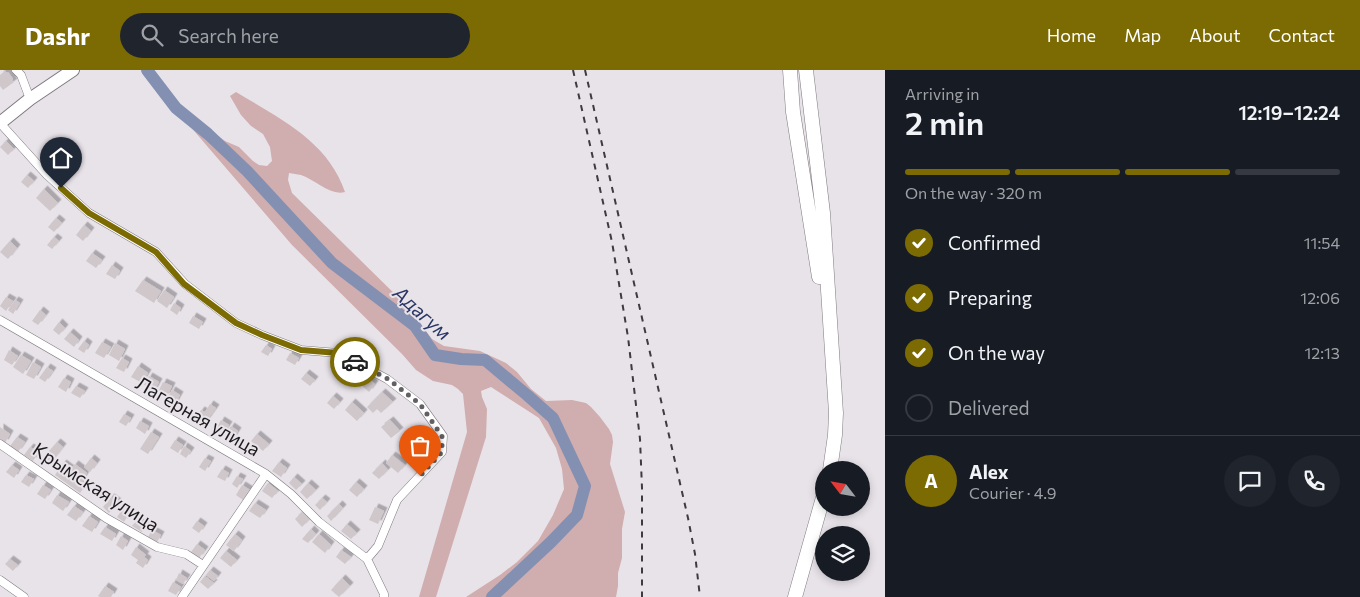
<!DOCTYPE html>
<meta charset="utf-8">
<style>
body{margin:0;font-family:Commissioner,sans-serif;background:#20242c;color:#f1f3f6;height:100vh;display:flex;flex-direction:column;font-size:19px;white-space:nowrap}
*{box-sizing:border-box;margin:0}
p{font-size:16px;color:#9ea1a6}
.icon{flex:none;width:28px;height:28px;fill:none;stroke:currentColor;stroke-width:2;stroke-linecap:round;stroke-linejoin:round}
.map{position:relative;flex:1;overflow:hidden}
.sheet{display:flex;flex-direction:column;background:#171b24;width:475px}
.sheet>*{flex:none}
.needle{width:32px;rotate:301deg}
.buttons{position:absolute;left:815px;top:391px;display:grid;gap:10px}
.buttons a{display:grid;place-items:center;width:55px;height:55px;border-radius:50%;background:#171b24;box-shadow:0 2px 8px #0003;font-size:25px}
.pin{position:absolute;display:grid;place-items:center;width:42px;height:42px;color:#fff;margin:-51px -21px;border-radius:50% 50% 50% 0;rotate:-45deg;box-shadow:0 0 5px #0007}
.pin .icon{rotate:45deg}
.courier{position:absolute;display:grid;place-items:center;width:50px;height:50px;margin:-25px;border:4px solid #7c6b03;border-radius:50%;background:#fff;color:#222;box-shadow:0 1px 6px #0007}
.headline em{font-style:normal;font-weight:600}
.headline div{display:flex;flex-direction:column-reverse}
.headline{display:flex;align-items:center;justify-content:space-between;height:85px;padding:0 20px}
h1{font-size:32px;font-weight:600;line-height:38px}
.bar{display:grid;grid-template-columns:repeat(4,1fr);gap:8px 5px;align-content:center;height:60px;padding:0 20px}
.bar i{height:6px;border-radius:4px;background:#363941}
.bar .on{background:#7c6b03}
.bar p{grid-column:span 4}
.line{display:flex;align-items:center;gap:12px;padding:0 20px;border-top:1px solid #363941}
.line div{flex:1}
.round{display:grid;place-items:center;flex:none;width:52px;height:52px;border-radius:26px;background:#20242c}
ol{padding:0 20px;list-style:none}
li{display:flex;align-items:center;gap:15px;height:55px}
li p{margin-inline-start:auto}
li .icon{padding:5px;border-radius:50%;background:#7c6b03;color:#fff;stroke-width:4}
li:last-child{color:#9ea1a6}
li i{width:28px;height:28px;border:2px solid #363941;border-radius:50%}
header{display:flex;align-items:center;gap:30px;box-sizing:border-box;height:70px;padding:0 25px;background:#7c6b03;color:#fff}
header strong{font-size:24px}
nav{display:flex;gap:28px;margin-inline-start:auto;font-size:18px}
.search{width:350px;height:45px;background:#20242c;display:flex;align-items:center;gap:12px;box-sizing:border-box;padding:0 18px;border-radius:28px;color:#9ea1a6;font-size:19px}
main{display:flex;flex:1;min-height:0}
.map>svg:first-child{display:block}
</style>
<header>
<strong>Dashr</strong>
<div class="search"><svg class="icon" aria-label="search" viewBox="0 0 24 24"><circle cx="10" cy="10" r="6"/><path d="M15 15l6 6"/></svg>Search here</div>
<nav><a>Home</a><a>Map</a><a>About</a><a>Contact</a></nav>
</header>
<main>
<div class="map">
<svg width="885" height="527" viewBox="0 0 885 527">
<defs>
<filter id="shadow"><feDropShadow dx="3.5" dy="-3.5" stdDeviation="0" flood-color="#0004"/></filter>
</defs>
<rect width="100%" height="100%" fill="#e8e3e9"/>
<!-- green -->
<path fill="#d0adae" d="M236,22C279,48 328,71 345,122C330,126 316,110 301,105C297,104 293,104 289,103L288,110L292,123L406,235L432,269L444,276L480,281L506,293L517,302L531,319L546,331L572,330L586,333L591,337L600,347L609,359L612,365L613,372L610,394L625,442L622,459V488L618,503V516L616,527H466L500,505L517,492L538,471L553,445L564,419L562,399L556,378L539,348L491,317L481,321L482,327L487,339L486,367L436,527H419L467,362L463,324L458,319L452,315L433,311L416,300L402,284L292,175L183,48L214,63L225,71L239,77L253,91L259,95L267,96L272,91L270,77L263,64L251,56L241,45L230,26Z"/>
<g fill="none" stroke-linecap="round" stroke-linejoin="round">
<!-- river -->
<path stroke="#8490b2" stroke-width="12" d="M147,0L176,38L208,64L247,101L332,193L415,256L435,285L461,289L485,290L527,325L553,348L585,416L577,445L551,472L492,527"/>
</g>
<!-- building -->
<path fill="#cfc7ca" filter="url(#shadow)" d="M5,1L7,3L8,2L13,9L12,10L14,12L3,20L0,16V5Z
M6,71L14,79L8,85L0,77Z
M27,105L34,111L28,118L21,112Z
M44,119L58,133L50,141L36,128Z
M56,148L62,153L54,162L48,157Z
M84,155L91,161L83,171L76,165Z
M54,167L59,171L52,179L47,175Z
M10,171L17,178L8,189L0,182Z
M92,183L102,190L96,198L86,191Z
M112,195L120,201L115,209L106,204Z
M143,210L161,221L154,233L135,221Z
M164,220L174,227L167,238L157,231Z
M6,227L13,231L6,241L0,236Z
M15,230L20,233L13,244L8,240Z
M174,233L181,238L177,245L170,240Z
M40,240L46,245L38,255L32,251Z
M193,246L203,252L199,259L189,253Z
M59,252L65,258L59,265L53,260Z
M70,262L79,270L74,277L64,269Z
M84,271L89,275L84,283L78,279Z
M102,272L111,277L104,288L95,283Z
M115,273L125,279L119,291L109,285Z
M266,275L272,279L268,286L261,282Z
M9,280L18,286L12,295L4,290Z
M290,283L299,288L295,295L286,290Z
M21,285L31,291L23,304L13,297Z
M122,288L129,292L124,302L116,298Z
M340,291L349,297L344,305L335,299Z
M33,292L41,297L34,309L26,305Z
M138,296L148,303L142,313L131,307Z
M47,297L53,301L45,312L39,308Z
M306,303L315,310L310,316L301,309Z
M149,306L159,312L154,321L144,315Z
M64,308L71,312L66,322L58,317Z
M368,308L375,314L369,322L361,315Z
M163,312L172,316L167,327L158,322Z
M76,316L85,321L80,328L71,323Z
M172,320L180,325L175,334L167,329Z
M382,322L393,332L381,343L377,339L373,343L367,337Z
M333,326L340,332L334,339L327,333Z
M352,332L364,343L357,351L345,340Z
M210,334L216,338L206,352L197,346L201,340L205,342Z
M124,344L131,348L126,356L119,352Z
M221,350L229,355L223,364L216,359Z
M390,350L400,361L391,368L381,357Z
M140,351L149,356L145,364L136,358Z
M231,356L238,361L233,369L226,364Z
M0,357L10,364L5,373L0,370Z
M151,362L159,367L148,384L140,379Z
M420,363L431,378L422,384L411,369Z
M257,364L269,374L263,381L251,371Z
M17,367L25,372L18,382L10,376Z
M175,370L183,375L178,383L170,378Z
M57,372L63,377L51,392L44,387Z
M184,376L191,381L186,388L180,384Z
M30,377L39,382L33,391L24,385Z
M392,385L405,395L398,403L386,393Z
M91,388L97,393L90,402L84,397Z
M205,388L211,391L205,401L199,397Z
M279,392L287,398L281,407L272,401Z
M63,393L71,399L75,394L87,403L82,411L86,414L80,423L55,405Z
M382,393L388,400L379,409L372,403Z
M12,395L19,400L14,408L6,402Z
M222,399L229,403L225,411L217,407Z
M26,405L34,409L29,417L21,412Z
M237,406L243,409L237,418L232,414Z
M294,407L302,414L296,420L289,413Z
M356,412L364,419L357,427L349,420Z
M268,413L278,421L272,428L262,421Z
M308,413L316,420L307,429L300,422Z
M43,415L51,420L45,429L37,424Z
M242,415L250,420L243,430L236,425Z
M57,425L69,432L63,441L52,433Z
M111,427L118,432L109,443L103,437Z
M322,428L327,432L320,440L315,435Z
M255,433L266,440L260,448L249,441Z
M339,434L343,438L331,451L327,446Z
M74,436L83,442L76,451L67,445Z
M375,437L384,441L378,454L369,450Z
M122,440L128,445L124,452L117,447Z
M303,441L310,449L302,457L295,449Z
M89,446L98,452L92,462L82,456Z
M137,450L146,456L142,462L132,456Z
M197,451L204,456L199,463L192,458Z
M347,454L357,463L351,469L341,461Z
M105,457L116,464L112,471L100,464Z
M311,459L316,464L308,473L302,469Z
M152,460L161,465L157,472L148,467Z
M235,464L242,470L234,481L226,475Z
M319,464L331,475L325,483L312,472Z
M121,466L128,471L123,480L116,475Z
M197,474L205,480L199,488L191,482Z
M136,477L146,485L144,487L148,490L143,498L136,493L138,490L131,485Z
M341,480L351,487L345,494L336,487Z
M226,481L237,490L231,497L220,488Z
M10,489L18,495L13,501L5,494Z
M210,500L218,506L214,511L206,505Z
M179,503L187,508L183,514L176,510Z
M205,506L214,513L208,519L200,512Z
M342,508L350,516L339,527L331,520Z
M173,512L181,517L176,525L168,521Z
M105,516L114,522L111,527H100L98,526Z"/>
<g fill="none" stroke-linecap="round" stroke-linejoin="round">
<defs>
<path id="minor" d="M16,0L21,5L30,29
M0,53L47,105L89,143L156,182L185,214L236,253L262,265L301,280L338,283L387,309L420,334L443,366L442,382L397,430L378,476L367,489
M0,250L266,404L291,424L319,452L367,489L384,524V527
M0,374L106,448L157,477L186,484L203,495
M0,510L24,527
M182,527L266,404"/>
<path id="primary" d="M0,53L30,29L73,0"/>
<path id="trunk" d="M790,0L793,42L819,207
M806,0L823,143L836,343L835,365L830,400
M795,527L824,424"/>
</defs>
<!-- minor casing -->
<use href="#minor" stroke="#7f7a7f" stroke-width="9"/>
<!-- primary casing -->
<use href="#primary" stroke="#7f7a7f" stroke-width="14"/>
<!-- trunk casing -->
<use href="#trunk" stroke="#7f7a7f" stroke-width="15"/>
<!-- minor -->
<use href="#minor" stroke="#fff" stroke-width="8"/>
<!-- primary -->
<use href="#primary" stroke="#fff" stroke-width="12"/>
<!-- trunk -->
<use href="#trunk" stroke="#fff" stroke-width="14"/>
<!-- rail -->
<path stroke="#3d3b3d" stroke-width="2" stroke-dasharray="6 6" stroke-linecap="butt" d="M573,0L612,172L628,267L640,369L642,418V527
M585,0L688,448L695,484L700,527"/>
</g>
<g fill="none" stroke-linecap="round" stroke-linejoin="round">
<!-- done -->
<path stroke="#636064" stroke-width="5" stroke-dasharray="0 9" d="M355,292L388,309L420,334L442,366V382L420,406"/>
<!-- route -->
<path stroke="#7c6b03" stroke-width="6" d="M61,118L89,143L156,182L184,214L236,253L262,265L301,280L338,283L355,292"/>
</g>
<g text-anchor="middle" stroke-width="4" stroke-linejoin="round" paint-order="stroke">
<!-- street labels -->
<g font-size="19" fill="#1c1a1c" stroke="#e8e3e9">
<text transform="translate(198 346) rotate(30)" y="7">Лагерная улица</text>
<text transform="translate(96 417) rotate(33)" y="7">Крымская улица</text>
</g>
<!-- water labels -->
<g font-size="20" font-style="italic" fill="#293664" stroke="#e8e3e9">
<text transform="translate(422 243) rotate(42)" y="7">Адагум</text>
</g>
</g>
</svg>
<div class="buttons">
<a><svg class="needle" viewBox="-14 -14 28 28"><path d="M0-13l5 13h-10z" fill="#e53935"/><path d="M0 13l5-13h-10z" fill="#9ea1a6"/></svg></a>
<a><svg class="icon" aria-label="layers" viewBox="0 0 24 24"><path d="M12 4l9 5-9 5-9-5zM3 14l9 5 9-5"/></svg></a>
</div>
<div class="pin" style="left:420px;top:406px;background:#ea580c"><svg class="icon" aria-label="bag" viewBox="0 0 24 24"><path d="M5 8h14l-1 12H6zM9 8a3 3 0 0 1 6 0"/></svg></div>
<div class="pin" style="left:61px;top:118px;background:#1f2937"><svg class="icon" aria-label="home" viewBox="0 0 24 24"><path d="M3 11l9-7 9 7M6 9v11h12V9"/></svg></div>
<div class="courier" style="left:355px;top:292px"><svg class="icon" aria-label="car" viewBox="0 0 24 24"><path d="M5 17H2v-5l4-1 3-4h7l3 4 3 1v5h-3M9 17h6M6 11h13"/><circle cx="7" cy="17" r="2"/><circle cx="17" cy="17" r="2"/></svg></div>
</div>
<section class="sheet">
<div class="headline"><div><h1>2 min</h1><p>Arriving in</p></div><em>12:19–12:24</em></div>
<div class="bar"><i class="on"></i><i class="on"></i><i class="on"></i><i></i><p>On the way · 320 m</p></div>
<ol>
<li><svg class="icon" aria-label="check" viewBox="0 0 24 24"><path d="M5 12l5 5 9-10"/></svg>Confirmed<p>11:54</p></li>
<li><svg class="icon" aria-label="check" viewBox="0 0 24 24"><path d="M5 12l5 5 9-10"/></svg>Preparing<p>12:06</p></li>
<li><svg class="icon" aria-label="check" viewBox="0 0 24 24"><path d="M5 12l5 5 9-10"/></svg>On the way<p>12:13</p></li>
<li><i></i>Delivered</li>
</ol>
<div class="line" style="height:90px"><b class="round" style="background:#7c6b03;color:#fff">A</b><div><b>Alex</b><p>Courier · 4.9</p></div><a class="round"><svg class="icon" aria-label="chat" viewBox="0 0 24 24"><path d="M4 5h16v11H9l-5 4z"/></svg></a><a class="round"><svg class="icon" aria-label="phone" viewBox="0 0 24 24"><path d="M5 4h4l2 5-3 2q2 4 5 5l2-3 5 2v4C11 20 4 13 5 4z"/></svg></a></div>
</section>
</main>
